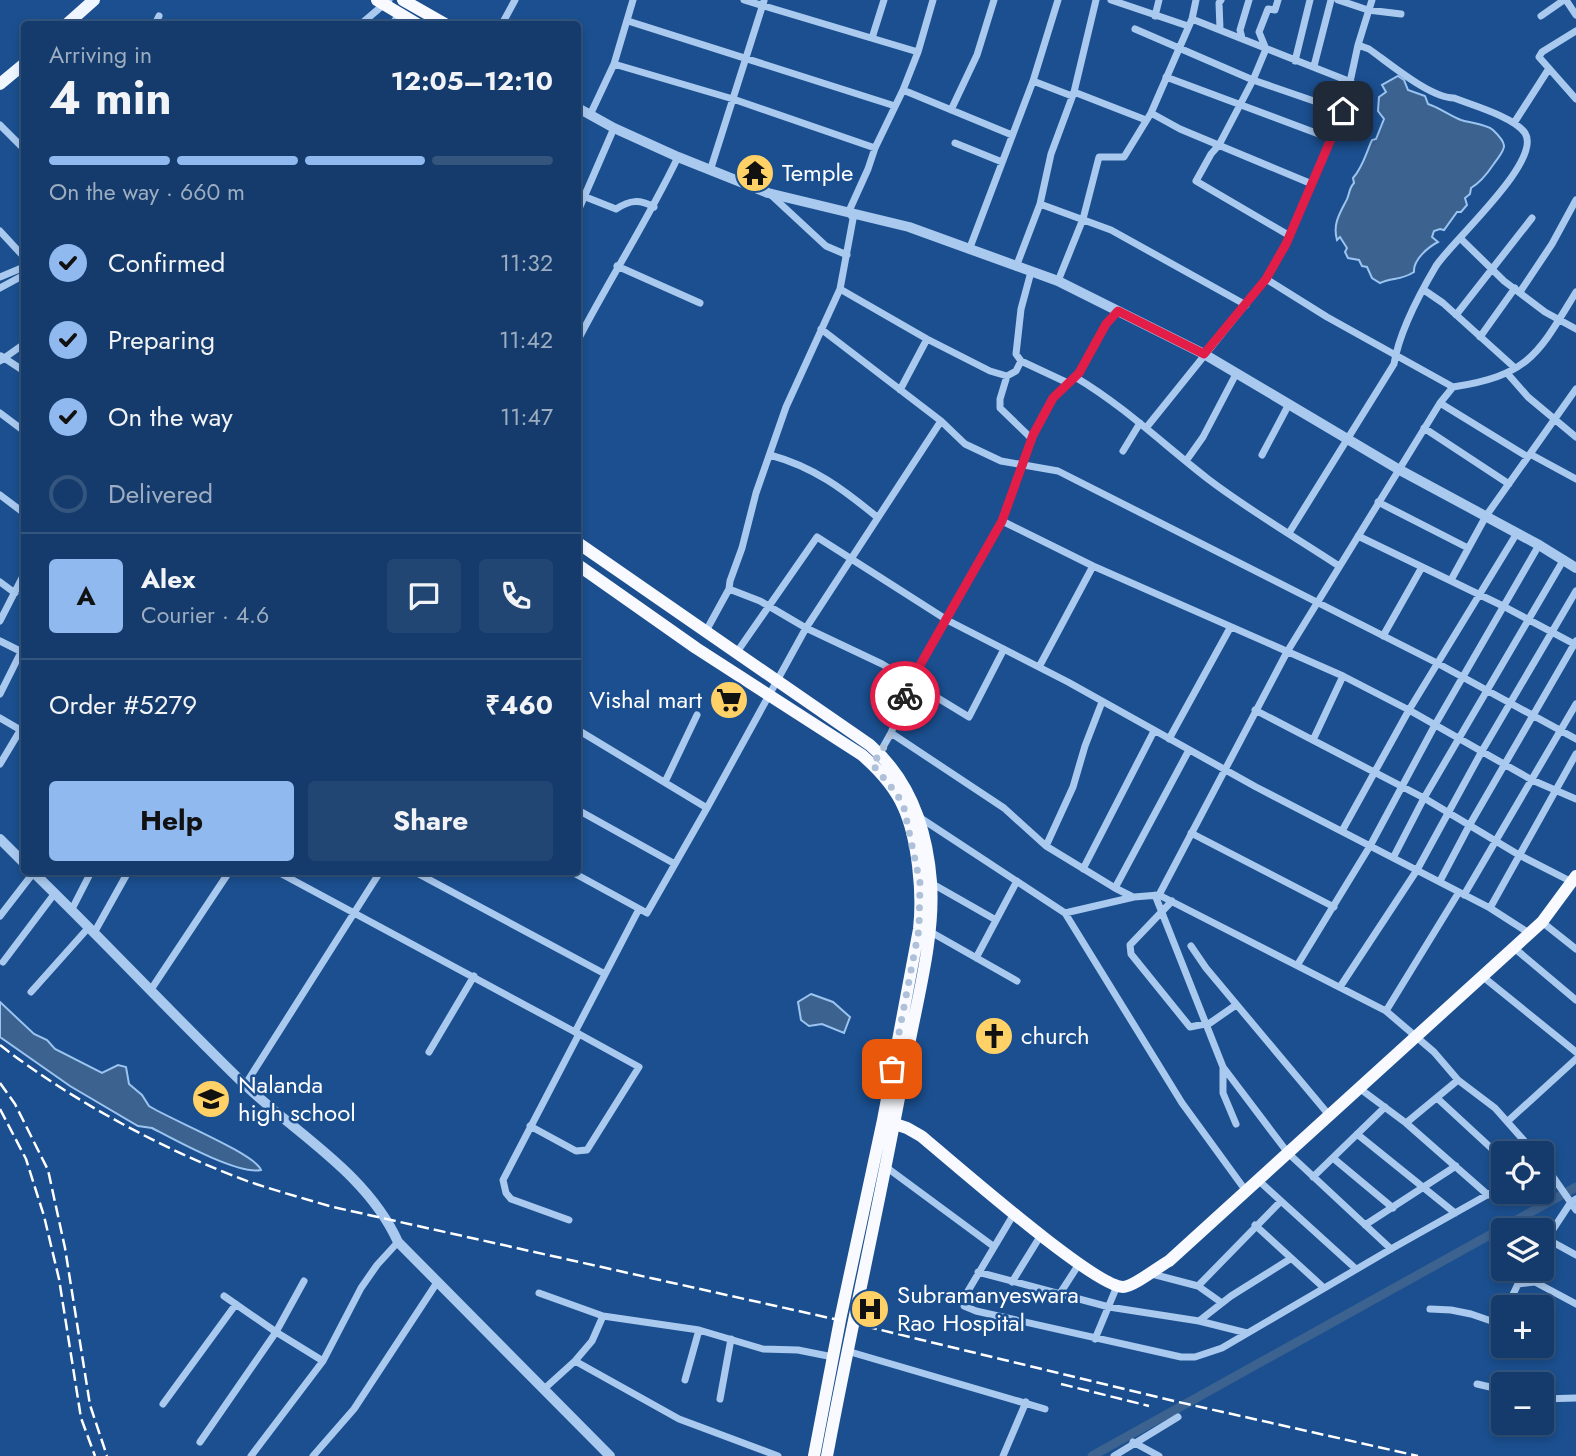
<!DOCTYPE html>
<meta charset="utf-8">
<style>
body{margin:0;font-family:Jost,sans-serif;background:#214673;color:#f1f3f6;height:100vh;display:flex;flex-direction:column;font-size:26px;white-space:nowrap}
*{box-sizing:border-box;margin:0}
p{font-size:23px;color:#9dadc1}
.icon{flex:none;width:38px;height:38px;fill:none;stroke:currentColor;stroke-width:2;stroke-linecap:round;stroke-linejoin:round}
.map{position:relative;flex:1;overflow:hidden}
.drawer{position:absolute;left:21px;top:21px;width:560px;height:854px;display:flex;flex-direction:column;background:#143b6b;border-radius:7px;box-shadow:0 4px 10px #0003,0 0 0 2px #33557e}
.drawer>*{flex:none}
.tools{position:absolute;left:1491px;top:1141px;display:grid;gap:14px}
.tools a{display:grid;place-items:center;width:63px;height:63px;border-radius:7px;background:#143b6b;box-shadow:0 4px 10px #0003,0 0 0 2px #33557e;font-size:35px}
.pin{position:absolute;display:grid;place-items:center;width:60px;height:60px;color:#fff;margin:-30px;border-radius:14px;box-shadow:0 4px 10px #0006}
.courier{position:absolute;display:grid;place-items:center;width:70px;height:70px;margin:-35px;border:5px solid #e11d48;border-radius:50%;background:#fff;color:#222;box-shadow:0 2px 9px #0007}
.summary em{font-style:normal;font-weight:700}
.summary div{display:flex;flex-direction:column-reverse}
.summary{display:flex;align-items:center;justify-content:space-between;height:119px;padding:0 28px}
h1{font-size:46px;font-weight:700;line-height:52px}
.bar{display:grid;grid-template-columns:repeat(4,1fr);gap:10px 7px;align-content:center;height:84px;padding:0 28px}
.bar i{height:9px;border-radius:5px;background:#33557e}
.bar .selected{background:#90b9f0}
.bar p{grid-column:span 4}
.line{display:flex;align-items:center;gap:18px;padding:0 28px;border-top:2px solid #33557e}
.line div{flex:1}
.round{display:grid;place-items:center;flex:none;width:74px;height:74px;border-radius:7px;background:#214673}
ol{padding:0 28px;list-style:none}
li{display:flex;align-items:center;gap:21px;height:77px}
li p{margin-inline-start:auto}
li .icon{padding:7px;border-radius:50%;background:#90b9f0;color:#111;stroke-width:4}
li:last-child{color:#9dadc1}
li i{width:38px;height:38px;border:4px solid #33557e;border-radius:50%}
.cta{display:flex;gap:14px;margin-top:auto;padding:14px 28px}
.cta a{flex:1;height:80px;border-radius:7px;background:#90b9f0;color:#111;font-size:28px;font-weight:700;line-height:80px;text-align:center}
.cta a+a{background:#214673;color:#f1f3f6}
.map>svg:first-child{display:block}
</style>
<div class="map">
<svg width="1576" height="1456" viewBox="0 0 1576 1456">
<rect width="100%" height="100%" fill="#1b4f8f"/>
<!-- water -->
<path fill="#3c6290" stroke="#9cc4f0" stroke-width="2" d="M1398,76L1404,80L1408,90L1425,96L1428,104C1438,107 1449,115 1461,120C1470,123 1486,124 1493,130C1511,147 1504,149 1493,165C1487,174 1481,182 1471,188L1470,194L1465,198L1467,205L1461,212H1457L1444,230L1440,229L1434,231L1432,237L1438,242C1428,247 1413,260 1414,272C1400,281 1392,277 1380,283L1372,278L1367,267L1362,266L1359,260L1348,258L1345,252L1347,248L1340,237L1337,240C1333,226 1338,216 1345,203C1350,196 1348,189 1354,183L1353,178C1363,167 1366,153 1372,140L1376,139L1384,119L1378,111L1379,97L1386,92L1382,85Z
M811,994L833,1002L850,1017L844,1033L822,1024L809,1026L801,1020L798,1002Z
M0,1002L34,1034L47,1040L55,1049L102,1073L118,1065L126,1067L129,1084L142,1095L149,1106C169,1119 256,1154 261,1170C238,1175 175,1140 152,1128L138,1126L70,1086L0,1037Z"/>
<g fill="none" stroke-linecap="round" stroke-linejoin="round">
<!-- canal -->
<path stroke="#3c6290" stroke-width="9" d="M1092,1456L1576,1187"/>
<!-- minor -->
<path stroke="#a9c9ee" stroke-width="7" d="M744,0L918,52
M1096,0L1074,92L1051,154L1040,204L1111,230L1246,305
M1111,0L1188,26
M1278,0L1275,10L1268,9L1259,32L1266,49L1253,80L1219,145L1211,154L1196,181L1290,236
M1338,0L1368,10L1401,14
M1566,0L1576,15
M1155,16L1159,0
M1541,16L1564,0
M1192,19L1351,82
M628,21L895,106
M155,24L159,16
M361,24L389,0
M392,24L400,14
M502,24L515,0
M1135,29L1253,80L1343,111
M1220,29L1219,3L1221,0
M1576,31L1542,52L1539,57L1576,99
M872,38L884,0
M1242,38L1240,30L1249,0
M1295,61L1310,0
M614,64L733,99L875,148
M1314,66L1331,0
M1166,77L1332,139
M1033,81L1072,96
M903,90L1012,135
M1074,92L1146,120
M951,110L977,55L994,0
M1151,113L1180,129L1312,184
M590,115L614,64L633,0
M1514,123L1548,70
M0,125L24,149
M955,143L1002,162
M710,171L764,1
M578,194L616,209C630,200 639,199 654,207
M771,195L826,246L847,255
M578,211L614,128
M0,231L24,257
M1460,238L1504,281L1545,312L1576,329
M969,250L1033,81L1058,0
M617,266L700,303
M1016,267L1040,204
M1031,272L1021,309L1016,354L1021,361L1068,383
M0,277L24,267
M1266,279L1327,317L1453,387
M1058,281L1083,219L1099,157H1124L1151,113L1192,19L1196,0
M0,288L24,275
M840,289L927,339L990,371L1007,376L1016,371L1021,361
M1424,290L1443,303L1515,368
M1520,292L1552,244L1576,200
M1456,315L1532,218
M821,329L941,421L965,444L1001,461L1058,471L1437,663L1576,739
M1480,337L1515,288
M578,340C610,278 648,220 678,157
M1,356L24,371
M0,361L24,344
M1507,373L1528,397L1576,437
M1007,376L1000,399V408L1032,439
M1075,377C1124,406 1164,445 1208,479C1250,511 1295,537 1339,566
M900,390L927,339
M1440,403L1528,457
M0,413L24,431
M1146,428L1266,279L1286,244L1345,105L1358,45L1372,0
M1424,428L1509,484
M1123,451L1140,423
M1530,454L1576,479
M770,455C814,467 843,489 877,517
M1262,455L1289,404
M1186,461L1203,437L1236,374
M0,495L24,513
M1378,502L1468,548
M1002,521L1093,566L1343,676L1409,710L1532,780L1576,799
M1289,533L1394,364C1399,333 1420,293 1436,266C1452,241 1543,161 1525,133C1514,117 1472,105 1454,98C1430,98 1389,63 1369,49L1358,45
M1358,536L1503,606L1576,645
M1451,580L1486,516L1576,389
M0,582L15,593
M729,589L760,601L806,628L882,664L969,717L1004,649
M0,621L24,574
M706,631L729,589L730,581L742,548L756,493L786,407L840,289L853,219L849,211L868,169L875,148L903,90L918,52L933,0
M1383,636L1422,567
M0,641L24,653
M737,652L817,537L947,620L1068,682L1256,787L1490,908L1529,933
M1039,667L1093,566
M0,694L24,646
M1255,710L1424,798L1519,855L1572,882
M0,718L24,732
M578,730L707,808L806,628L941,421
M891,733L1004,808L1046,846L1115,888L1133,897
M1169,739L1230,628
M1313,740L1343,676
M878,756L891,733L911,681L1002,521L1033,435L1043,415L1053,398L1079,373L1106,324L1118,311
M0,764L24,724
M665,782L697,715
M578,810L675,864
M919,817L1065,913L1134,897L1159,895L1386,1011L1434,1052L1458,1080L1495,1108L1535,1153
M1342,831L1409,710L1517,533
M1191,833L1334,907
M1046,846L1073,787L1085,746L1102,702
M1393,858L1424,798L1564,559
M1083,869L1154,731
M278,872L575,1032
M415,872L605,974
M572,872L647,913L707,808
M1440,881L1469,826L1576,641
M931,883L996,920
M1115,888L1189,750
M1155,895L1223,1067L1288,1153L1391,1249
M1159,895L1287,652L1440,403L1453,387C1530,375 1538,354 1576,292
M1464,895L1576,704
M1172,901L1130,945L1131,954L1190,1027L1210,1023L1236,1005
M1490,908L1576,754
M72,909L91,872
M1065,913L1182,1103L1246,1191
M0,916L34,872
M1542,922L1576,949
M929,931L1017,981
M94,933L128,872
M1191,946L1206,968L1329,1115
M1513,947L1576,1000
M976,958L1017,881
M3,962L55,893
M1298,964L1370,846L1435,725L1539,545
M1482,976L1576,1052
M1340,987L1417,870L1482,751L1576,591
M150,991L229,872
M31,992L89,927
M1386,1011L1459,892
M429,1052L474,976
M1223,1068V1093L1236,1124
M245,1085L380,872
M1359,1088L1406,1123L1488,1195
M1437,1098L1503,1159
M1508,1121L1576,1059
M1406,1123L1458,1080
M530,1126L576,1151L587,1150L639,1067L579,1034
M1357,1134L1455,1213
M1333,1158L1393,1208
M1542,1161L1576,1210
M886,1167L993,1246
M1313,1177L1385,1107
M1258,1180L1356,1269
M1015,1212L965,1296L964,1306L976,1311L1181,1357H1195L1222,1348L1391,1249L1503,1186
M569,1220L511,1199L506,1193L503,1180L579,1034L575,1032L639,909
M1255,1225L1324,1288
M1365,1225L1456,1166
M1547,1239L1576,1255
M1542,1246L1571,1202L1576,1199
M1533,1269L1532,1276L1535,1282L1576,1304
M978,1272L1109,1307L1199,1321L1247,1333
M1152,1274L1198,1286L1222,1303
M1012,1282L1041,1235
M1198,1286L1281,1201
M539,1293L603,1316L699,1330L763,1349L798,1350L833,1357
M1059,1295L1079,1264
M224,1296L276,1332L323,1361
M1507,1307L1518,1284L1535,1282
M1430,1309L1451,1310L1471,1314L1500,1324L1503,1317
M1199,1321L1231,1296L1290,1259
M1095,1339L1117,1286
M847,1351L1045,1409
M575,1361L679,1419L778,1456
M685,1380L699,1330
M1477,1384L1503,1390
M544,1389L575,1361L592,1341L603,1316
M720,1399L731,1339
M1542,1399L1576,1398
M163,1404L236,1304
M200,1442L276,1332L304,1281
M1133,1442L1159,1456
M251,1456L323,1361L361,1288L377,1265L398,1242
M313,1456L354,1409L438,1281
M1003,1456L1026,1402
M1114,1456L1178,1417"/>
<!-- tertiary -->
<path stroke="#a9c9ee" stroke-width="10" d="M578,108L614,128L678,157L768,193L909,227L1058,281L1204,354L1398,469L1539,545L1576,568
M0,839L24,863
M33,872C104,941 172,1014 243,1083C296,1134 367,1173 398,1242L610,1456"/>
<!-- primary -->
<path stroke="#f0f6ff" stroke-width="12" d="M67,24L94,0
M0,84L24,64"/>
<!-- trunk -->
<path stroke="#f8faff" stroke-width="12" d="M377,0L417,24
M403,0L445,24
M578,543L870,745C910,780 927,830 931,882C935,937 917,1000 907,1055C883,1189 852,1322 827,1456
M578,565L696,648L862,755C878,769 894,786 903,806C918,838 923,894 919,929L883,1120
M814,1456L840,1320L883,1120L907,1128L921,1136C953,1162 1093,1286 1123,1287C1133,1287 1158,1267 1169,1261L1542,922L1576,876"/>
<!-- rail -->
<path stroke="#fff" stroke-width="2.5" stroke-dasharray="12 5" stroke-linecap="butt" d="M0,1045C69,1099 167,1152 250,1182C277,1191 305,1199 333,1207L852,1323L1174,1401L1418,1456
M0,1083L15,1104L48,1170L65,1248L90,1405L107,1456
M0,1109L26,1159L44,1216L59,1279L81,1418L95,1456
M1061,1384L1149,1406"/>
</g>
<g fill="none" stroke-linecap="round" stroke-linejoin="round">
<!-- done -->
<path stroke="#afc1d8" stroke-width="7" stroke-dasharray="0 12.6" d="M892,1069L919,929L920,883L904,808L897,794L872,764C889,745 896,719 905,696"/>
<!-- route -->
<path stroke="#e11d48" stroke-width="9" d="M905,696L911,681L1002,521L1033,435L1053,398L1079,373L1106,324L1118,311L1204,354L1266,279L1286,244L1343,111"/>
</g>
<!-- icons -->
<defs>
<symbol id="temple-disc" viewBox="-11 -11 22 22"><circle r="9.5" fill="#ffd166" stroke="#1b4f8f"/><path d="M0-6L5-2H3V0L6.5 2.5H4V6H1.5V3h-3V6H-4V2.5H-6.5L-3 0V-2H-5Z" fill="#111"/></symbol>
<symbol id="supermarket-disc" viewBox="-11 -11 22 22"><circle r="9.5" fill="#ffd166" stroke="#1b4f8f"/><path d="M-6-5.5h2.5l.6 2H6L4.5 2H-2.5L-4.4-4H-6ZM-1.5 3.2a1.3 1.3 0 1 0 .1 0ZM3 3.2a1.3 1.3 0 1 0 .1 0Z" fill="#111"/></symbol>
<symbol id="church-disc" viewBox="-11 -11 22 22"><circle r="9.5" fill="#ffd166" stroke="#1b4f8f"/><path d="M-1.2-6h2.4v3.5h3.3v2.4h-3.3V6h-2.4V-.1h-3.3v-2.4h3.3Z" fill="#111"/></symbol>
<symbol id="school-disc" viewBox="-11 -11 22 22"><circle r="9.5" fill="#ffd166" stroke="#1b4f8f"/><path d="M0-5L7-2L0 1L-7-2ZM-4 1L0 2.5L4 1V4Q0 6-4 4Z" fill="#111"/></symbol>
<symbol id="hospital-disc" viewBox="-11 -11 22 22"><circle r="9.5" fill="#ffd166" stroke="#1b4f8f"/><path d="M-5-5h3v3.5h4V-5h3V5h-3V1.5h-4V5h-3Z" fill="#111"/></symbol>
</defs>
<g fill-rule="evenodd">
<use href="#temple-disc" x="733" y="151" width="44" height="44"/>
<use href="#supermarket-disc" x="707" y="678" width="44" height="44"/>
<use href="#church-disc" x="972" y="1014" width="44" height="44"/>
<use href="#school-disc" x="189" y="1077" width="44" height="44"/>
<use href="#hospital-disc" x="848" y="1287" width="44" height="44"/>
</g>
<g text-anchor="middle" stroke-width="5" stroke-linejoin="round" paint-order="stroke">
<!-- poi labels -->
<g font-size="24" fill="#fff" stroke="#1b4f8f" text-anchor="start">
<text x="782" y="181">Temple</text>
<text x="702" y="708" text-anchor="end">Vishal mart</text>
<text x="1021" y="1044">church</text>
<text x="238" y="1093">Nalanda<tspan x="238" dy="28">high school</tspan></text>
<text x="897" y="1303">Subramanyeswara<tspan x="897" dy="28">Rao Hospital</tspan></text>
</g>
</g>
</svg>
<div class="tools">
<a><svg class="icon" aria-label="locate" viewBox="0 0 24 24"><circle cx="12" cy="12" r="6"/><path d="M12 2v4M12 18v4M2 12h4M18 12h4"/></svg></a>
<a><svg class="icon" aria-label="layers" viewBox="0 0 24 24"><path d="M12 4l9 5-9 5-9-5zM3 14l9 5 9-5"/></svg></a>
<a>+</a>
<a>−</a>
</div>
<div class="pin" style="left:892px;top:1069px;background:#ea580c"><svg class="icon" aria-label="bag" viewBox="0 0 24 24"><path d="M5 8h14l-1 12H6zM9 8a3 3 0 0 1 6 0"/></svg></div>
<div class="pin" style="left:1343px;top:111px;background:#1f2937"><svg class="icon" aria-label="home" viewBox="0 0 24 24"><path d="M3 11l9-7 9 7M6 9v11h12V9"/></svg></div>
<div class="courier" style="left:905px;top:696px"><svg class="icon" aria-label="bike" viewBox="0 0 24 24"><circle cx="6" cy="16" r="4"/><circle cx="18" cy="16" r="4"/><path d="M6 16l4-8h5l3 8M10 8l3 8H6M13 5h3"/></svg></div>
<section class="drawer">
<div class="summary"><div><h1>4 min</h1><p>Arriving in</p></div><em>12:05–12:10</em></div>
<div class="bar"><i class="selected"></i><i class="selected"></i><i class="selected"></i><i></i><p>On the way · 660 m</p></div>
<ol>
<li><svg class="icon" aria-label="check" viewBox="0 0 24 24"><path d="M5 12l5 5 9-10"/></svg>Confirmed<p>11:32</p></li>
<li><svg class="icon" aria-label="check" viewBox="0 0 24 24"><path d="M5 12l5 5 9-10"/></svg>Preparing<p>11:42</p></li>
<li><svg class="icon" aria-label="check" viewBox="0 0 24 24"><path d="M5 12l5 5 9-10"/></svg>On the way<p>11:47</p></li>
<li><i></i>Delivered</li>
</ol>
<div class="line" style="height:126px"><b class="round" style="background:#90b9f0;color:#111">A</b><div><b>Alex</b><p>Courier · 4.6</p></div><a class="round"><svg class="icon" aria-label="chat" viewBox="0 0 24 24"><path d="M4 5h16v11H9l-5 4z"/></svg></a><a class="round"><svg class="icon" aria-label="phone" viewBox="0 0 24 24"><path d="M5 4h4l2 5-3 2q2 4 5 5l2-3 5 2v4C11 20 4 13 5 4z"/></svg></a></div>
<div class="line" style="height:91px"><div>Order #5279</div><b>₹460</b></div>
<div class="cta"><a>Help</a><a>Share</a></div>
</section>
</div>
